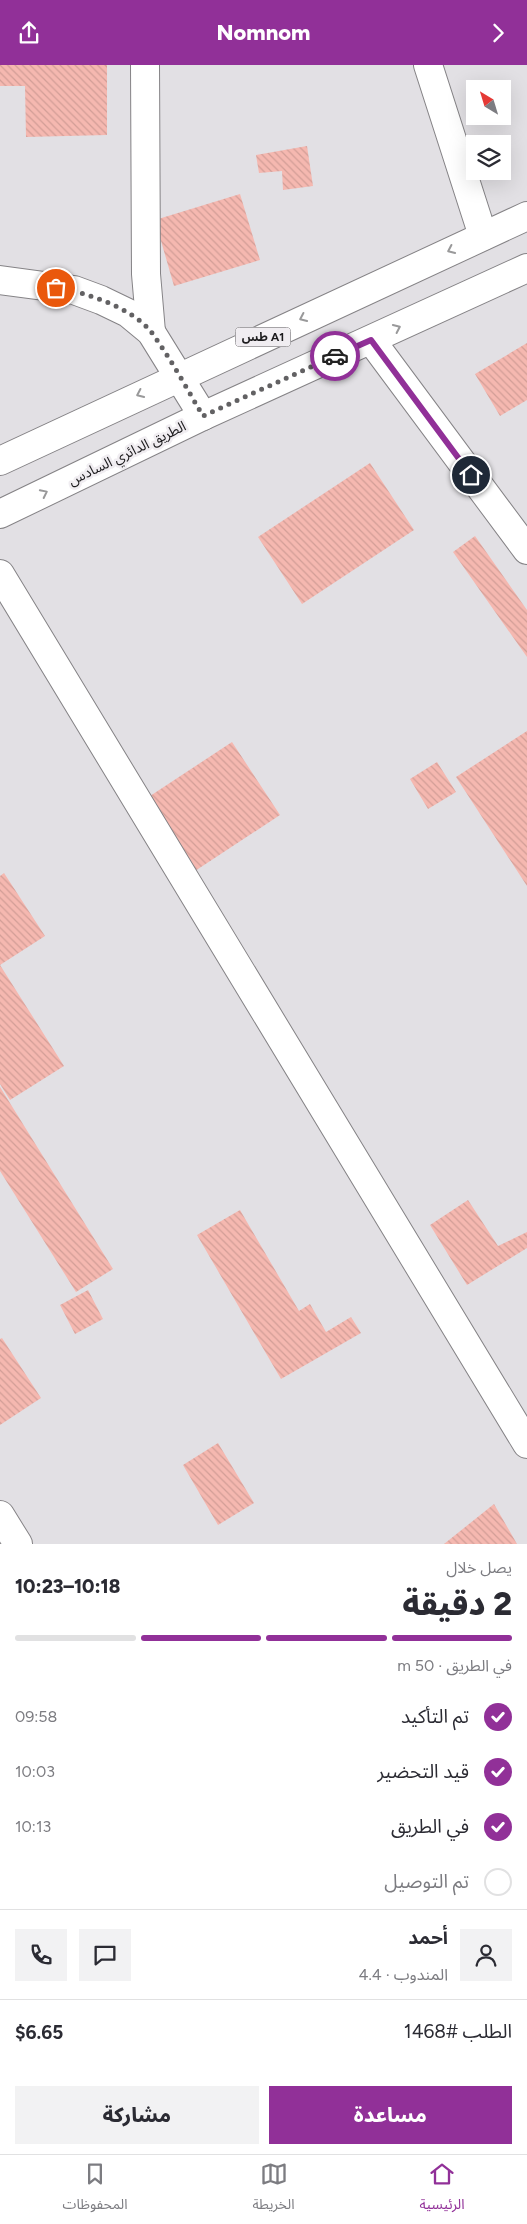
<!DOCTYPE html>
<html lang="ar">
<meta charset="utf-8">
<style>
body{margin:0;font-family:Figtree,"Noto Sans Arabic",sans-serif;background:#f2f2f3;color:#2b2b33;direction:rtl;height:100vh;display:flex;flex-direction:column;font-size:19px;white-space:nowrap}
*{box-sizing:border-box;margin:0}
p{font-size:16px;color:#7c7c81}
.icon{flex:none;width:28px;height:28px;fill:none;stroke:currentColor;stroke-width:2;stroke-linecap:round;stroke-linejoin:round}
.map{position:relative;height:1479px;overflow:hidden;direction:ltr}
.drawer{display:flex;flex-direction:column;background:#fff;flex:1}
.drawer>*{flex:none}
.needle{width:32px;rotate:322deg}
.controls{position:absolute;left:466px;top:15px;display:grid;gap:10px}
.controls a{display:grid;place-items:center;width:45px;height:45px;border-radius:0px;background:#fff;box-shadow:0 5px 20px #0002;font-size:25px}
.pin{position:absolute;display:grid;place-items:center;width:42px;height:42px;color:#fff;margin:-21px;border:2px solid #fff;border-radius:50%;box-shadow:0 1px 5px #0007}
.courier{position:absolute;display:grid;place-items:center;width:50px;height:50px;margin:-25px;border:4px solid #913098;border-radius:50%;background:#fff;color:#222;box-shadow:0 1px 6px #0007}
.head em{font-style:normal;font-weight:800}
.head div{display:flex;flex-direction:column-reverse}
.head{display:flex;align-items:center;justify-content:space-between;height:85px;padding:0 15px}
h1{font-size:32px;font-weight:800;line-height:38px}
.bar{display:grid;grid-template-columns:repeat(4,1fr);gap:8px 5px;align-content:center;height:60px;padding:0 15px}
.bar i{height:6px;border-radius:4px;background:#e1e1e2}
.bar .on{background:#913098}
.bar p{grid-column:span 4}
.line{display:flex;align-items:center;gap:12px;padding:0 15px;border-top:1px solid #e1e1e2}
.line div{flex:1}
.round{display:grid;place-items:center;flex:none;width:52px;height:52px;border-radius:0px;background:#f2f2f3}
ol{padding:0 15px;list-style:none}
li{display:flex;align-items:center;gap:15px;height:55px}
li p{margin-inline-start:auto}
li .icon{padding:5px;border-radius:50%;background:#913098;color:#fff;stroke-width:4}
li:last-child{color:#7c7c81}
li i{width:28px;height:28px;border:2px solid #e1e1e2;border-radius:50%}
.cta{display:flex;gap:10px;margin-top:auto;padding:10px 15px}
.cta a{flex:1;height:58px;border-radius:0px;background:#913098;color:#fff;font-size:20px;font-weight:800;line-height:58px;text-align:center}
.cta a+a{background:#f2f2f3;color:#2b2b33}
header{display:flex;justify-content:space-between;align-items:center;height:65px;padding:0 15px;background:#913098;color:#fff;font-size:22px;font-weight:800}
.dock{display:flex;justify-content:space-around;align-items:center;height:70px;border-top:1px solid #e1e1e2;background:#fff;font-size:14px;color:#7c7c81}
.dock a{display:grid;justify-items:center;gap:2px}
.dock .on{color:#913098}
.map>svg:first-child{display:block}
</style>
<header><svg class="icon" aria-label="forward" viewBox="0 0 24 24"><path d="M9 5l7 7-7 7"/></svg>Nomnom<svg class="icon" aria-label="share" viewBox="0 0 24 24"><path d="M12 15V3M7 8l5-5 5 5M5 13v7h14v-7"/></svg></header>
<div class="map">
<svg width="527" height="1479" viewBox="0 0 527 1479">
<defs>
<pattern id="building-back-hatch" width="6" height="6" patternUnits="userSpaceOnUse" patternTransform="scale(1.25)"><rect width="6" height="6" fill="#f5b8b0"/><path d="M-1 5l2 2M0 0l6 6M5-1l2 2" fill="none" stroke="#d29e97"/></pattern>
</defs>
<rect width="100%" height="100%" fill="#e2e0e4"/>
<!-- building -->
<path fill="url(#building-back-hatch)" d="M0,0H107V70L26,72L25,21H0Z
M307,81L313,121L283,125L282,106L259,108L256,90Z
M240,129L260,195L174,221L155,155Z
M527,278V335L500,351L475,309Z
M370,398L414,465L302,539L258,472Z
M475,471L527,545V592L453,487Z
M527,666V821L456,712Z
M232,677L280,750L195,806L147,733Z
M437,697L456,727L428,744L410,714Z
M4,808L45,871L0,900L64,1001L10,1035L0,1019V811Z
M0,1022L113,1204L76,1227L0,1106Z
M468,1135L498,1181L527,1167V1183L467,1220L430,1160Z
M240,1145L299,1246L310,1239L326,1267L351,1252L361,1268L281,1314L197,1170Z
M88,1225L103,1254L75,1269L60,1240Z
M2,1273L41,1333L0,1360V1274Z
M218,1378L254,1438L218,1460L183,1400Z
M494,1439L517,1479H444Z"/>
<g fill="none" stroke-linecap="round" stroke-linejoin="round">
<defs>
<path id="minor" d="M145,0L146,209L151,267
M428,0L483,171
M371,275L527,485
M0,509L527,1379
M0,1450L18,1479"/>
<path id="major" d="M0,215L74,225L101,235L128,248L151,267L203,351"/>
<path id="highway" d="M0,396L527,151
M0,449L203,351L527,203"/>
</defs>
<!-- minor casing -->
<use href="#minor" stroke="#858386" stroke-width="30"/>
<!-- major casing -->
<use href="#major" stroke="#858386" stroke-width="30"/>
<!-- highway casing -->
<use href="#highway" stroke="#858386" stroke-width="30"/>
<!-- minor -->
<use href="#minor" stroke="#fff" stroke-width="28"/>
<!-- major -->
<use href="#major" stroke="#fff" stroke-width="28"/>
<!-- highway -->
<use href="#highway" stroke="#fff" stroke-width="28"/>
</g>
<!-- one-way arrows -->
<defs><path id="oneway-chevron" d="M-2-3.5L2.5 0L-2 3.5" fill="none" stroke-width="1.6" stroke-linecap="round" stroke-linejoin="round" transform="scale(1.25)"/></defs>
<g stroke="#99999a">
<use href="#oneway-chevron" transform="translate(451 185) rotate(155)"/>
<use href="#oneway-chevron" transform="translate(303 253) rotate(155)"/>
<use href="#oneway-chevron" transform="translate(397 263) rotate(-25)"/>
<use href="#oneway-chevron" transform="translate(140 329) rotate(155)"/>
<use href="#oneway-chevron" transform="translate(44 428) rotate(-26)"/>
</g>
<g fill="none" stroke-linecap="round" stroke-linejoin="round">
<!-- done -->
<path stroke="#626163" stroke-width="5" stroke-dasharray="0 9" d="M56,223C86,227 133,243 152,268C171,294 187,324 203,351L335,291"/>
<!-- route -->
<path stroke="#913098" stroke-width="6" d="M335,291L371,275L471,410"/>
</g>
<g text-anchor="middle" stroke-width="5" stroke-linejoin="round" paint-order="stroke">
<!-- shield labels -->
<rect fill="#f0edf1" stroke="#5c5b5d" stroke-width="1" x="235.5" y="262.5" width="55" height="19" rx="4"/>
<g font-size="12" font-weight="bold" fill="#1d1c1e">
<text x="263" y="276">طس A1</text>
</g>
<!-- street labels -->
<g font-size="14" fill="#1d1c1e" stroke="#f0edf1">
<text transform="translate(127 388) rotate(-26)" y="5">الطريق الدائري السادس</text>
</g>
</g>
</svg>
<div class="controls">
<a><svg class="needle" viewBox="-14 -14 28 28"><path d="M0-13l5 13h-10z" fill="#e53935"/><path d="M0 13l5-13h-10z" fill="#7c7c81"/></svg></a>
<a><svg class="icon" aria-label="layers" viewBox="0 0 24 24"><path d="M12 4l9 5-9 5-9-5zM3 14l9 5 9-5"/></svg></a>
</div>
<div class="pin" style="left:56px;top:223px;background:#ea580c"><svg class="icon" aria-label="bag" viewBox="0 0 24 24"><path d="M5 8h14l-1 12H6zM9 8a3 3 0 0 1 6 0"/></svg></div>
<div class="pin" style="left:471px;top:410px;background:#1f2937"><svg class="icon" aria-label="home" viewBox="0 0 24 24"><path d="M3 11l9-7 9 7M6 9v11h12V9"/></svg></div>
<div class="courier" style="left:335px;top:291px"><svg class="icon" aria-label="car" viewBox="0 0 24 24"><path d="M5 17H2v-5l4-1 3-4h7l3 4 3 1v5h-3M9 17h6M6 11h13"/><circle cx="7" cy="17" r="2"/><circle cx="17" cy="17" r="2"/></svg></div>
</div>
<section class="drawer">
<div class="head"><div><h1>2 دقيقة</h1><p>يصل خلال</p></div><em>10:18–10:23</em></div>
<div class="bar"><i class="on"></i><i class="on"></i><i class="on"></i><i></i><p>في الطريق · 50 m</p></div>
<ol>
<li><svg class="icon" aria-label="check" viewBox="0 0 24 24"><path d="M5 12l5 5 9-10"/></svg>تم التأكيد<p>09:58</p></li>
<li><svg class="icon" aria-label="check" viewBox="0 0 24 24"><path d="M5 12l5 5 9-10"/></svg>قيد التحضير<p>10:03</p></li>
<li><svg class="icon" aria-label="check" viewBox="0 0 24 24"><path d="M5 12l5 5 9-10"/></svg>في الطريق<p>10:13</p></li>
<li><i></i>تم التوصيل</li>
</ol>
<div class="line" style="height:90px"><a class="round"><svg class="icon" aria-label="person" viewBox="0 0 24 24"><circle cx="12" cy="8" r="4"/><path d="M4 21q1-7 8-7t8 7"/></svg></a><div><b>أحمد</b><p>المندوب · 4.4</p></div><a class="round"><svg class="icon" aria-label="chat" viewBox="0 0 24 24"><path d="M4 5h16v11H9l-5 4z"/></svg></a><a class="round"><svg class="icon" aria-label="phone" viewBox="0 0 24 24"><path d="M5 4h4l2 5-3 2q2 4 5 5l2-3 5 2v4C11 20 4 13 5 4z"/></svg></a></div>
<div class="line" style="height:65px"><div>الطلب #1468</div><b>$6.65</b></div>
<div class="cta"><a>مساعدة</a><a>مشاركة</a></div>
</section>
<nav class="dock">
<a class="on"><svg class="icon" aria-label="home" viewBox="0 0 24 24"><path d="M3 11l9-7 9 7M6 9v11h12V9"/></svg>الرئيسية</a>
<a><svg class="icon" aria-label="map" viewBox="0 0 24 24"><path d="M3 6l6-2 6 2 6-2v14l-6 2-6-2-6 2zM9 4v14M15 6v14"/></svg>الخريطة</a>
<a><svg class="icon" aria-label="saved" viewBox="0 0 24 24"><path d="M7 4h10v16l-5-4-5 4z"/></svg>المحفوظات</a>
</nav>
